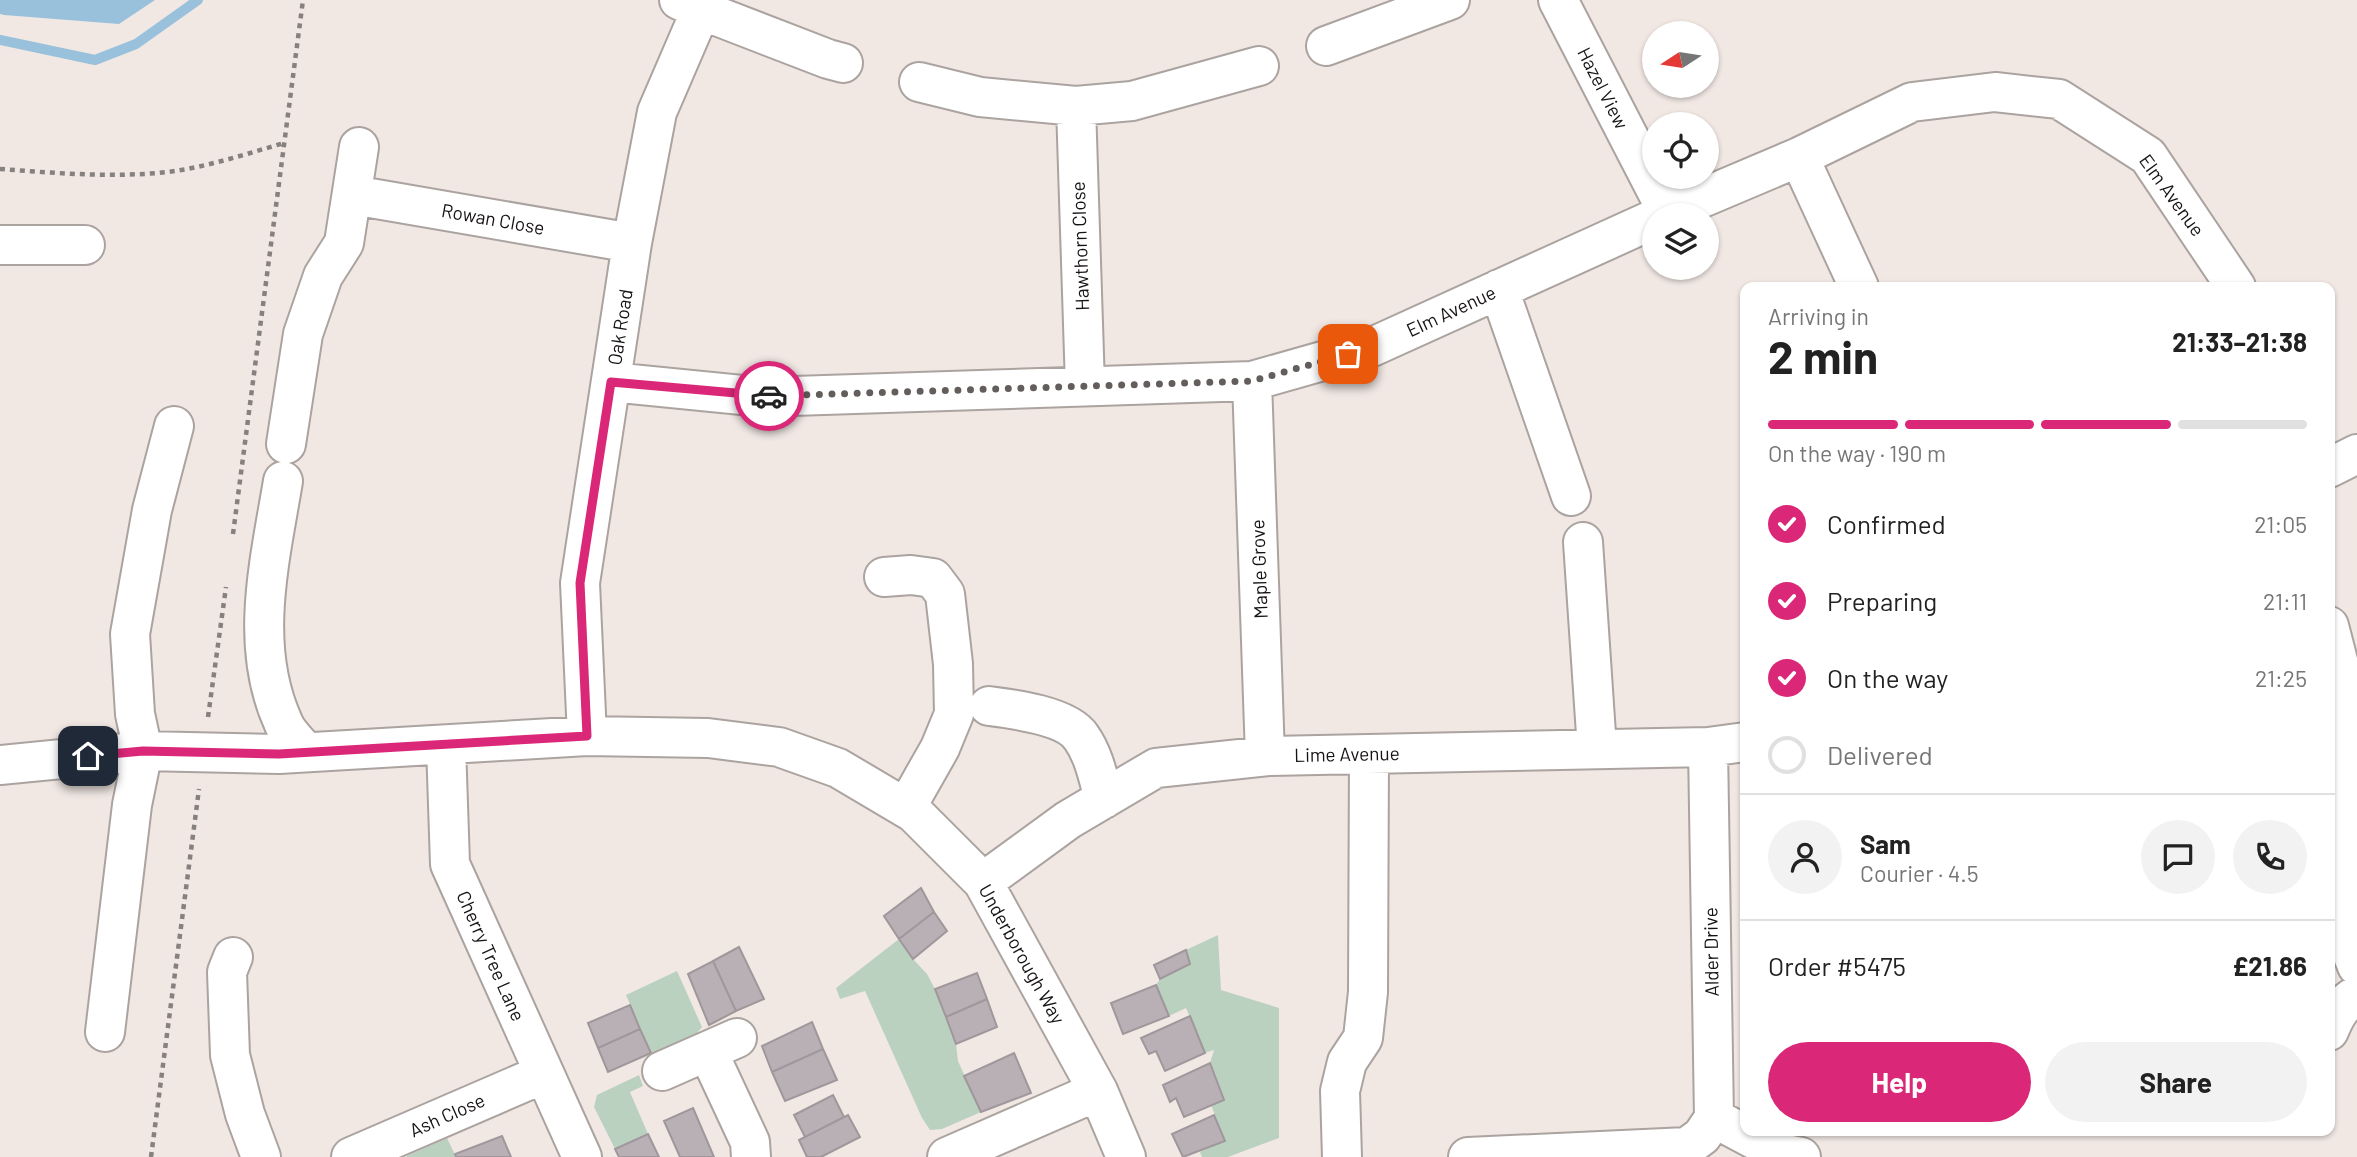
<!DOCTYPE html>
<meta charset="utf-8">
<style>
body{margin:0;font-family:Barlow,sans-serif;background:#f2f2f2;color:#222;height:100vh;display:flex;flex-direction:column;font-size:26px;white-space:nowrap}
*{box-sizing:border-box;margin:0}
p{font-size:23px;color:#767676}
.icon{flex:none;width:38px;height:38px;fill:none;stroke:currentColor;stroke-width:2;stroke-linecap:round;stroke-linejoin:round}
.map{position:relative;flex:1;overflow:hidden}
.sheet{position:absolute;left:1740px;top:282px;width:595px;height:854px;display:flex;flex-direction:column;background:#fff;border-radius:14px;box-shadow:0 2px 5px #0004}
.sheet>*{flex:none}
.needle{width:46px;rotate:258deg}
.fabs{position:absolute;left:1642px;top:21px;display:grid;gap:14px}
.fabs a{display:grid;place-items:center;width:77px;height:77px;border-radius:50%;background:#fff;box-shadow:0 2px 5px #0004;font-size:35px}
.pin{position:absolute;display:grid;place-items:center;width:60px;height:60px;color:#fff;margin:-30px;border-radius:14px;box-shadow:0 4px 10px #0006}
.courier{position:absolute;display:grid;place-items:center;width:70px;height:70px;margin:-35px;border:5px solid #db2777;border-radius:50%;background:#fff;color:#222;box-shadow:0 2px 9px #0007}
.summary em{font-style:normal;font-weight:700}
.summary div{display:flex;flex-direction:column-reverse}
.summary{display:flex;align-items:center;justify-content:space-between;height:119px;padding:0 28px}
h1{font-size:46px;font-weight:700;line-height:52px}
.bar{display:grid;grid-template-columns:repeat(4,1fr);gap:10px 7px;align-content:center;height:84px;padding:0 28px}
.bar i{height:9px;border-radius:5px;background:#e0e0e0}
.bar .current{background:#db2777}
.bar p{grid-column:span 4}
.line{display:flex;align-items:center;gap:18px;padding:0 28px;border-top:2px solid #e0e0e0}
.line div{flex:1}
.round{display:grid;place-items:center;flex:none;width:74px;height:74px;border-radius:37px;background:#f2f2f2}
ol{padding:0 28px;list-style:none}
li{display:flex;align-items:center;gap:21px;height:77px}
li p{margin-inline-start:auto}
li .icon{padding:7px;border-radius:50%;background:#db2777;color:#fff;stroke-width:4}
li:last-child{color:#767676}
li i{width:38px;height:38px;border:4px solid #e0e0e0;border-radius:50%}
.cta{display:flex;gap:14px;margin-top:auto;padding:14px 28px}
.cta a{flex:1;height:80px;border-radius:42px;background:#db2777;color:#fff;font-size:28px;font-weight:700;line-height:80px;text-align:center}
.cta a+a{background:#f2f2f2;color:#222}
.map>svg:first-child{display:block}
</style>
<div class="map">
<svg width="2357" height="1157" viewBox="0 0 2357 1157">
<rect width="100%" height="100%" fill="#f1e8e4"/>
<!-- green -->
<path fill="#bbd1c0" d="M1218,935L1221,990L1279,1008V1138L1228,1157H1202L1200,1152L1225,1140L1211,1105L1224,1099L1210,1063L1214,1050L1205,1053L1186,1008L1169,1016L1156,985L1160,979L1190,964L1186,950Z
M899,939L913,959L927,974L935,989L956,1044L958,1061L981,1112L942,1129L930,1130L922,1118L865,991L840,999L836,988Z
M677,971L702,1027L688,1044L654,1060L626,995Z
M639,1075L643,1086L630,1092L648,1134L615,1149L594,1107L597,1095Z
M447,1138L456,1157H407V1156Z"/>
<!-- water -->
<path fill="#9ac1dc" d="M0,0H155L119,24L4,15L0,14Z"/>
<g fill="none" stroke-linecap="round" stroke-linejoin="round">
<!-- stream -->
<path stroke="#9ac1dc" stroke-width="10" d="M0,40L95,60L136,44L198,0"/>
</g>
<!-- building -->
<path fill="#b8b0b4" stroke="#9f979b" stroke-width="2" d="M921,888L934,912L899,939L884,916Z
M934,912L947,931L913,959L899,939Z
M739,947L764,999L736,1011L713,961Z
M1186,950L1190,964L1160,979L1154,965Z
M713,961L736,1011L709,1025L688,974Z
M977,973L987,999L946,1017L935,989Z
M1156,985L1169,1016L1123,1034L1111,1003Z
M987,999L997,1027L956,1044L946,1017Z
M630,1005L640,1029L598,1048L588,1023Z
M1190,1016L1205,1053L1165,1071L1156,1051L1149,1054L1141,1038Z
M812,1022L823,1049L772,1072L762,1046Z
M640,1029L651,1053L608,1072L598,1048Z
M823,1049L837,1080L785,1101L772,1072Z
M1014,1053L1031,1093L981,1112L964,1076Z
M1210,1063L1224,1100L1184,1117L1176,1098L1170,1102L1163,1085Z
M833,1095L844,1117L805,1137L794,1115Z
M693,1108L714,1157H680L664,1121Z
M848,1115L860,1137L821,1157H807L799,1140Z
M1214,1115L1225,1141L1183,1157L1172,1134Z
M648,1134L659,1157H619L615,1149Z
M502,1136L511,1157H456L455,1154Z"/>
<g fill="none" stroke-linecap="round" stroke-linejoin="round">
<defs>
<path id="minor" d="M1558,0L1668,213
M701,10L828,59L843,63
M1326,46L1450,0
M919,82L980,97L1076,106L1085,386
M1076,106L1132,101L1259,66
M1799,157L1859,287
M353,195L632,243
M1662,215L1799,157L1912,102L1995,92L2059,99L2148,156L2236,287
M0,245H85
M1499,289L1571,496
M1252,381L1265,756
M611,382L762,397L1252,381L1372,347L1654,219
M286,444L303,334L323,276L344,243L359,147
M2329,468L2357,454
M283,481C270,560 248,645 283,722C287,733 298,743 306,752
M1583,542L1597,749
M884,577L911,575L933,578L945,594L953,664L954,714L940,748L906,808
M2329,626L2348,699L2353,956L2357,966
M989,706C1013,709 1067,716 1081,737C1094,755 1098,777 1104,799
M587,736L580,583L632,243L657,112L701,10L679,0
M446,745L450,864L582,1157
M0,765L143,751L279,754L587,736L708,738L779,747L838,768L914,813L983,882L1098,1091L1126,1157
M983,882L1068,820L1156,768L1268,756L1708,747L1745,742
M233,957L227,972L230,1055L245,1114L261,1157
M2329,1031C2335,1016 2342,1003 2357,995
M105,1032L132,805L143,751L135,714L130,634L152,510L174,426
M708,1052L750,1142L751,1157
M662,1071L737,1038
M1714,1118L1780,1153L1801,1157
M351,1157L543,1074
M947,1157L1098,1091
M1342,1157L1340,1091L1347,1062L1363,1038L1368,992L1369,754
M1468,1157L1687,1147L1702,1136L1714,1118L1708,747"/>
</defs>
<!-- minor casing -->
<use href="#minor" stroke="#aba39f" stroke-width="42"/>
<!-- path -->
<path stroke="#86807e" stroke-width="4.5" stroke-dasharray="5 5" stroke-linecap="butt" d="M0,169C55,173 113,178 168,172C207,167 246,154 284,143
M233,534L303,0
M208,717L226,587
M151,1157L199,789"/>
<!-- minor -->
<use href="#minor" stroke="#fff" stroke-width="38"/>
</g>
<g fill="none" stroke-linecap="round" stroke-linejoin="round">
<!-- done -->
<path stroke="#635e5c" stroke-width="7" stroke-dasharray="0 12.6" d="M769,396L1252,381L1348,354"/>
<!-- route -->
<path stroke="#db2777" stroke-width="9" d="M88,756L143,751L279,754L587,736L580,583L611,382L769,396"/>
</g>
<g text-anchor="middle" stroke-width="5" stroke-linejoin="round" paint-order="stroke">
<!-- street labels -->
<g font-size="19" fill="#161312" stroke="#fff">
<text transform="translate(1603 88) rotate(63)" y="7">Hazel View</text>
<text transform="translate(2172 195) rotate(54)" y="7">Elm Avenue</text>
<text transform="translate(493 219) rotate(10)" y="7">Rowan Close</text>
<text transform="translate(1080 246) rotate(-92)" y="7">Hawthorn Close</text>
<text transform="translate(1451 311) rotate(-25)" y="7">Elm Avenue</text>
<text transform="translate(620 327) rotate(-81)" y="7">Oak Road</text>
<text transform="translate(1259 569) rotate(-92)" y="7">Maple Grove</text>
<text transform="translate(1347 754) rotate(-1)" y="7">Lime Avenue</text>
<text transform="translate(1711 952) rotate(-91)" y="7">Alder Drive</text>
<text transform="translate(1022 954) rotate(61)" y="7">Underborough Way</text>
<text transform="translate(491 956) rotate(66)" y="7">Cherry Tree Lane</text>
<text transform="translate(447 1115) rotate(-24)" y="7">Ash Close</text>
</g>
</g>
</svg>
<div class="fabs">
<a><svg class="needle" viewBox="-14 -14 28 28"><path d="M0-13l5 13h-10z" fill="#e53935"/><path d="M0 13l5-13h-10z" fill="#767676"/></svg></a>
<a><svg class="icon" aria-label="locate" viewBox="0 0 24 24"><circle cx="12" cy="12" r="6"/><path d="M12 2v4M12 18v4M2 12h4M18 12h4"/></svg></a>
<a><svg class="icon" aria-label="layers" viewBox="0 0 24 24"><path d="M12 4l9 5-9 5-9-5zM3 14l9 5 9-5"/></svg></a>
</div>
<div class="pin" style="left:1348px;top:354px;background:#ea580c"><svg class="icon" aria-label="bag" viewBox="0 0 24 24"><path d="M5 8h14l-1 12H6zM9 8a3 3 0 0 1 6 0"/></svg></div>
<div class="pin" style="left:88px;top:756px;background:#1f2937"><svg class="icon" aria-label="home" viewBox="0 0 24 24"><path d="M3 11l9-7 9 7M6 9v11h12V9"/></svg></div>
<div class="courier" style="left:769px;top:396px"><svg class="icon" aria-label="car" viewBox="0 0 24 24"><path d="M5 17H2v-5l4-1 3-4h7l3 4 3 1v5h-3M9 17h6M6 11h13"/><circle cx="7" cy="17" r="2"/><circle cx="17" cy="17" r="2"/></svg></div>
<section class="sheet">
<div class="summary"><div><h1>2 min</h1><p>Arriving in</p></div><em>21:33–21:38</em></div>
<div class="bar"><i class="current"></i><i class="current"></i><i class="current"></i><i></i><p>On the way · 190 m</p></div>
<ol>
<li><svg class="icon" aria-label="check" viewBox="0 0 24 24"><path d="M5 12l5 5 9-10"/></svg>Confirmed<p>21:05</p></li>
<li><svg class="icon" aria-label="check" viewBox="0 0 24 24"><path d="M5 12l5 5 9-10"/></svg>Preparing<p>21:11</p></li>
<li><svg class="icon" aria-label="check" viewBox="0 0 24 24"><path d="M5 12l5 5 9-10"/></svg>On the way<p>21:25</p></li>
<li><i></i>Delivered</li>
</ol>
<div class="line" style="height:126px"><a class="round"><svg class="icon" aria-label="person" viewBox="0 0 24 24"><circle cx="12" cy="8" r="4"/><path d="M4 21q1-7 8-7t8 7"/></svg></a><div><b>Sam</b><p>Courier · 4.5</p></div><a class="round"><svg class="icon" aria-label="chat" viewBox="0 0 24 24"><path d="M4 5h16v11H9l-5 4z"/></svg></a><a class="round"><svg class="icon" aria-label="phone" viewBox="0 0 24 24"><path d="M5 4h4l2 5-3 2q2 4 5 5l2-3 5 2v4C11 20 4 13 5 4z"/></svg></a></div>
<div class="line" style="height:91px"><div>Order #5475</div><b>£21.86</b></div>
<div class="cta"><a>Help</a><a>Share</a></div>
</section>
</div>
